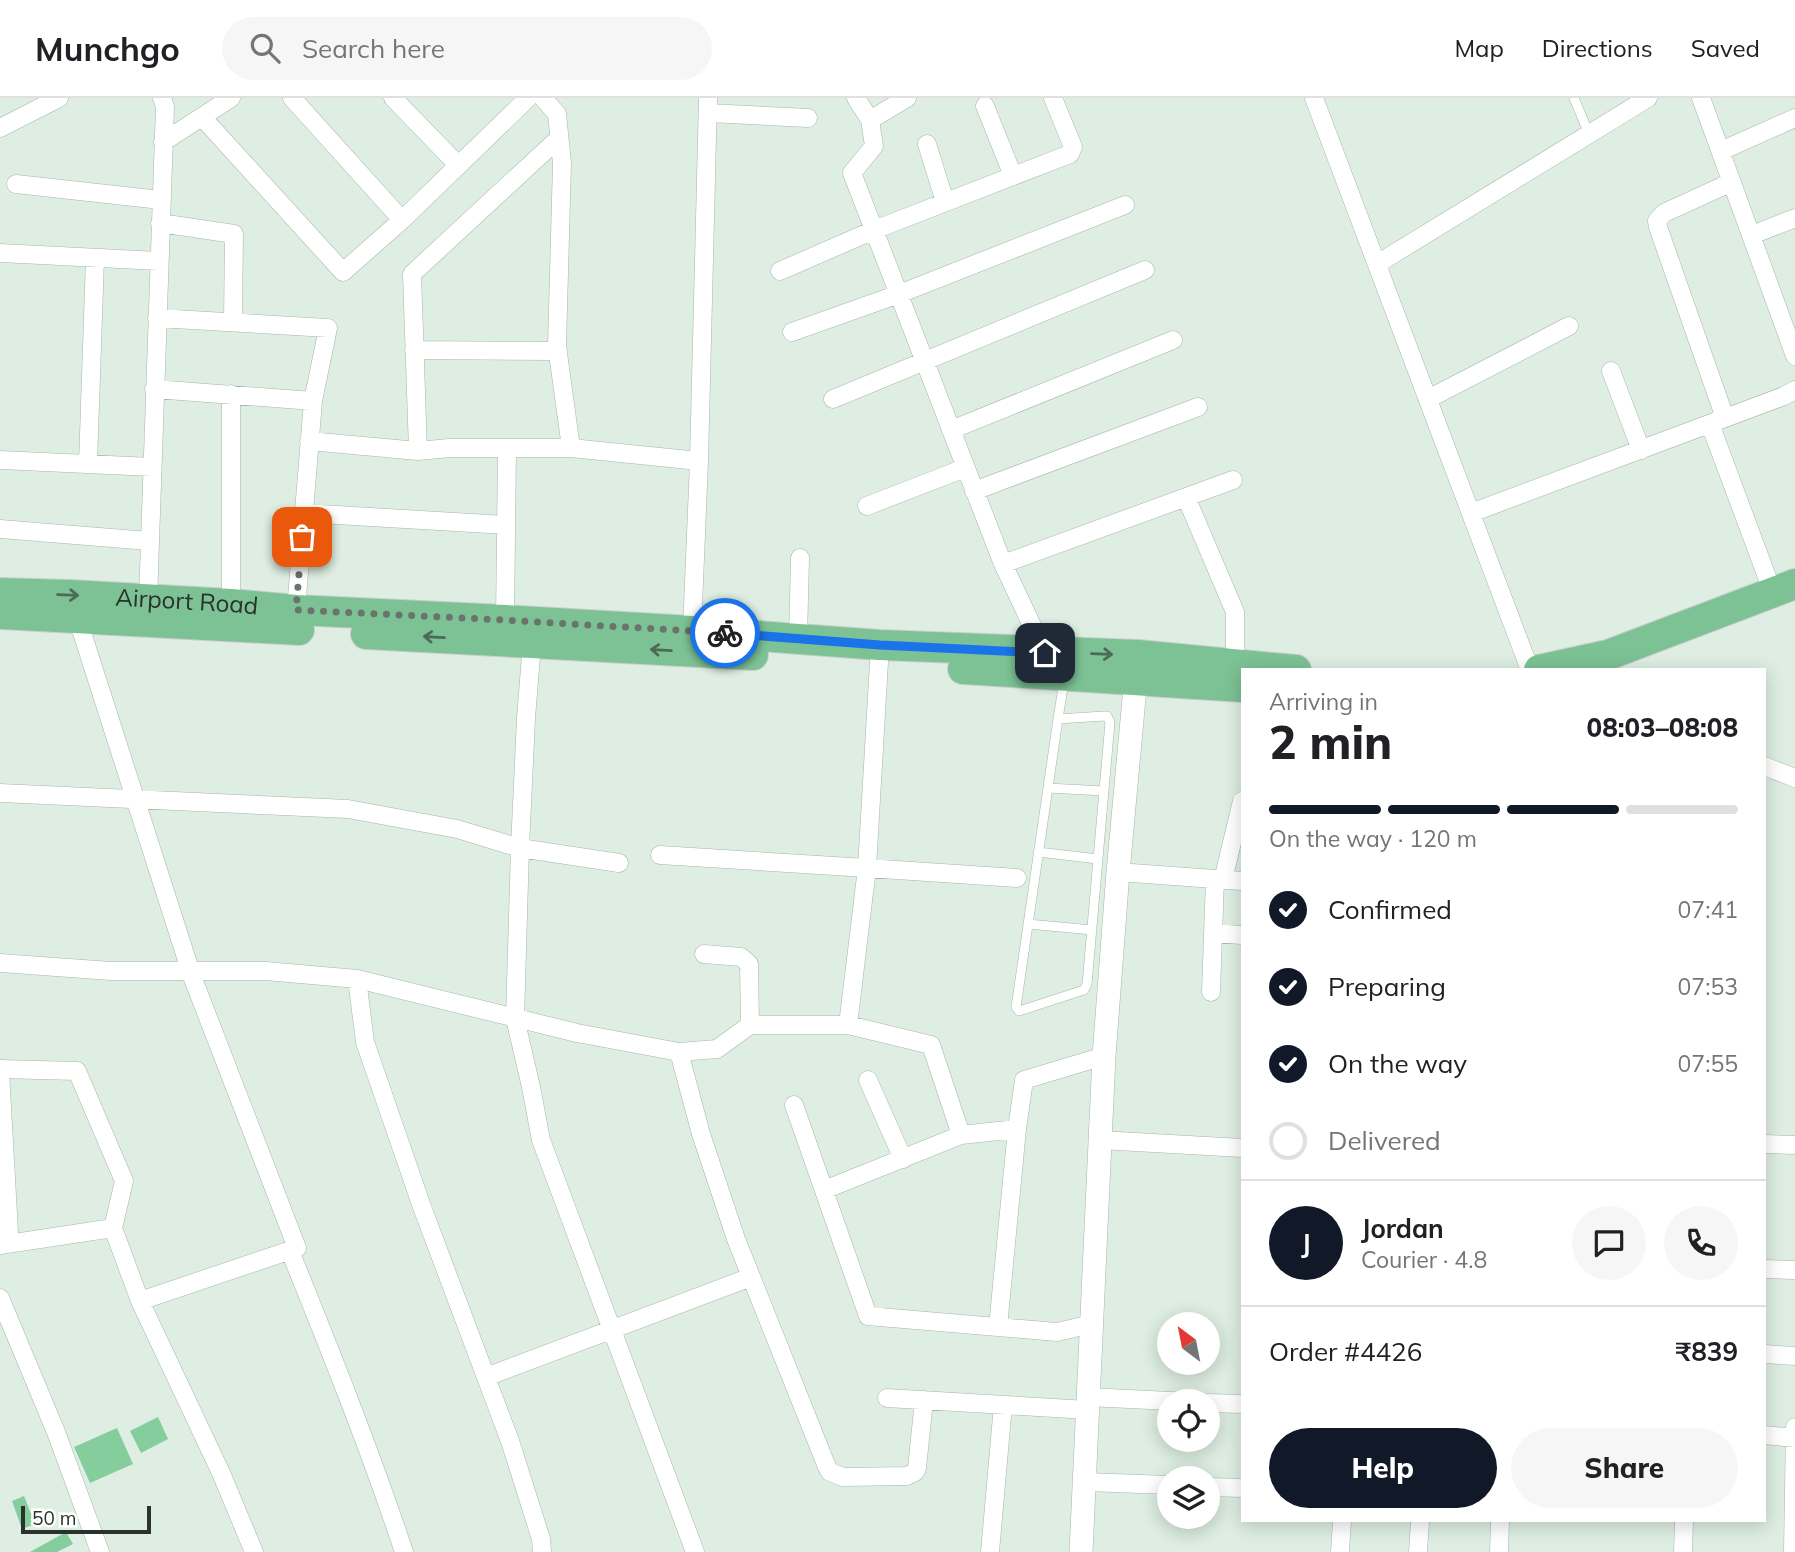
<!DOCTYPE html>
<meta charset="utf-8">
<style>
body{margin:0;font-family:Mulish,sans-serif;background:#f6f6f6;color:#202124;height:100vh;display:flex;flex-direction:column;font-size:26px;white-space:nowrap}
*{box-sizing:border-box;margin:0}
p{font-size:23px;color:#757577}
.icon{flex:none;width:38px;height:38px;fill:none;stroke:currentColor;stroke-width:2;stroke-linecap:round;stroke-linejoin:round}
.map{position:relative;flex:1;overflow:hidden}
.drawer{position:absolute;left:1241px;top:570px;width:525px;height:854px;display:flex;flex-direction:column;background:#fff;border-radius:0px;box-shadow:0 4px 18px #0003}
.drawer>*{flex:none}
.needle{width:46px;rotate:328deg}
.tools{position:absolute;left:1157px;top:1214px;display:grid;gap:14px}
.tools a{display:grid;place-items:center;width:63px;height:63px;border-radius:50%;background:#fff;box-shadow:0 4px 18px #0003;font-size:35px}
.scale{position:absolute;left:21px;bottom:18px;width:130px;box-sizing:border-box;padding-left:7px;border:4px solid #2b312d;border-top:0;font-size:19px;line-height:24px;white-space:nowrap;color:#2b312d;-webkit-text-stroke:5px #fff;paint-order:stroke}
.pin{position:absolute;display:grid;place-items:center;width:60px;height:60px;color:#fff;margin:-30px;border-radius:14px;box-shadow:0 4px 10px #0006}
.courier{position:absolute;display:grid;place-items:center;width:70px;height:70px;margin:-35px;border:5px solid #1a73e8;border-radius:50%;background:#fff;color:#222;box-shadow:0 2px 9px #0007}
.summary em{font-style:normal;font-weight:800}
.summary div{display:flex;flex-direction:column-reverse}
.summary{display:flex;align-items:center;justify-content:space-between;height:119px;padding:0 28px}
h1{font-size:46px;font-weight:800;line-height:52px}
.bar{display:grid;grid-template-columns:repeat(4,1fr);gap:10px 7px;align-content:center;height:84px;padding:0 28px}
.bar i{height:9px;border-radius:5px;background:#e0e0e0}
.bar .on{background:#111827}
.bar p{grid-column:span 4}
.line{display:flex;align-items:center;gap:18px;padding:0 28px;border-top:2px solid #e0e0e0}
.line div{flex:1}
.round{display:grid;place-items:center;flex:none;width:74px;height:74px;border-radius:37px;background:#f6f6f6}
ol{padding:0 28px;list-style:none}
li{display:flex;align-items:center;gap:21px;height:77px}
li p{margin-inline-start:auto}
li .icon{padding:7px;border-radius:50%;background:#111827;color:#fff;stroke-width:4}
li:last-child{color:#757577}
li i{width:38px;height:38px;border:4px solid #e0e0e0;border-radius:50%}
.button{display:flex;gap:14px;margin-top:auto;padding:14px 28px}
.button a{flex:1;height:80px;border-radius:42px;background:#111827;color:#fff;font-size:28px;font-weight:800;line-height:80px;text-align:center}
.button a+a{background:#f6f6f6;color:#202124}
header{display:flex;align-items:center;gap:42px;box-sizing:border-box;height:98px;padding:0 35px;background:#fff;border-bottom:2px solid #e0e0e0}
header strong{font-size:33px}
nav{display:flex;gap:38px;margin-inline-start:auto;font-size:24px}
.search{width:490px;height:63px;background:#f6f6f6;display:flex;align-items:center;gap:18px;box-sizing:border-box;padding:0 24px;border-radius:38px;color:#757577;font-size:26px}
.map>svg:first-child{display:block}
</style>
<header>
<strong>Munchgo</strong>
<div class="search"><svg class="icon" aria-label="search" viewBox="0 0 24 24"><circle cx="10" cy="10" r="6"/><path d="M15 15l6 6"/></svg>Search here</div>
<nav><a>Map</a><a>Directions</a><a>Saved</a></nav>
</header>
<div class="map">
<svg width="1795" height="1454" viewBox="0 0 1795 1454">
<rect width="100%" height="100%" fill="#deeee2"/>
<!-- building -->
<path fill="#85cd9c" d="M158,1319L168,1341L141,1355L130,1333Z
M117,1330L133,1366L90,1385L74,1349Z
M24,1398L35,1426L22,1431L12,1403Z
M66,1434L73,1446L57,1454H30Z"/>
<g fill="none" stroke-linecap="round" stroke-linejoin="round">
<defs>
<path id="service" d="M1574,0L1589,36
M1058,621L1104,618H1107L1110,624L1087,886L1084,892L1019,913L1016,909L1058,621L1064,583
M1048,690L1104,693
M1038,754L1098,761
M1028,826L1092,832"/>
<path id="minor" d="M292,0L402,122
M393,0L458,67
M543,0L557,16L562,65L557,248L571,350L699,363L692,533
M856,0L870,22L907,0
M1314,0L1530,572
M1701,0L1795,258
M985,8L1013,78
M709,15L808,20
M202,19L343,174L402,122L528,0
M870,22L874,48L852,75L1003,466L1045,555
M0,30L59,0
M163,44L231,0
M927,46L945,104
M1721,53L1795,20
M16,86L161,102
M160,125L234,136L233,224
M1752,137L1795,120
M0,155L159,163
M1377,166L1648,0
M780,173L874,132L1070,56L1073,49L1053,0
M157,220L328,230L313,303
M792,234L899,196L1125,107
M414,252L558,253
M1611,273L1641,352
M154,291L313,303L296,512
M833,301L1145,172
M1428,301L1569,228
M1725,320L1658,129L1657,123L1664,115L1732,84
M1710,326L1773,495
M951,332L1173,242
M309,343L418,353L449,350H571
M418,353L412,176L559,40
M0,362L152,369
M699,363L708,0
M88,366L95,160
M974,393L1198,309
M1186,399L1235,514V566
M867,408L965,370
M303,415L506,427
M1471,415L1784,298L1795,292
M0,431L149,443
M1003,466L1233,382
M148,502L165,9L162,0
M231,506V296
M505,522L507,350
M798,541L800,460
M1764,668L1795,680
M0,695L348,711L457,731L520,750L526,620L532,545
M660,757L867,770L879,564
M619,765L520,750L515,920L531,989L541,1042L695,1454
M1118,774L1242,783
M1223,782L1242,703
M1213,835L1242,837
M704,856L741,859L749,866L750,927
M0,865L111,873H266L357,881L577,935L679,954L701,1036L736,1141L827,1369L830,1374L843,1379L907,1378L915,1374L917,1370L924,1302
M357,881L365,944L422,1109L510,1343L541,1441L542,1454
M1211,894L1215,781
M848,927L931,947L961,1037L1017,1031L1024,982L1104,958
M679,954L717,951L750,927H848L867,770L1017,780
M0,971L77,973L124,1083L113,1130
M0,973L9,1134L0,1143
M868,982L903,1061
M794,1007L868,1218L1057,1234L1092,1226
M1100,1042L1242,1050
M1764,1046L1795,1047
M824,1092L961,1037
M0,1147L113,1130L140,1203L297,1150L192,878L77,519
M290,1153C330,1252 370,1352 404,1454
M1764,1171L1795,1172
M0,1200L56,1334L100,1454
M140,1203L221,1375L254,1454
M998,1229L1017,1031
M1764,1256L1795,1258
M486,1279L751,1179
M1088,1299L1191,1304
M887,1300L1088,1312
M1208,1305L1242,1306
M1764,1337L1795,1340
M1085,1384L1169,1387
M1208,1389L1242,1390
M990,1454L1003,1307
M1340,1454L1342,1423
M1418,1454L1420,1423
M1499,1454L1500,1423
M1683,1454L1684,1423
M1793,1454L1795,1329"/>
<path id="tertiary" d="M1081,1454L1104,958L1118,774L1137,568"/>
<g id="trunk">
<path id="s1" d="M0,495L70,497L231,506L296,512L505,522L692,533L880,547L1138,557L1296,572"/>
<path d="M0,516L299,532"/>
<path d="M366,536L753,557"/>
<path d="M963,571L1242,589"/>
<path d="M1539,572L1608,557L1795,486"/>
</g>
</defs>
<!-- service casing -->
<use href="#service" stroke="#a6b6aa" stroke-width="10"/>
<!-- minor casing -->
<use href="#minor" stroke="#a6b6aa" stroke-width="19"/>
<!-- tertiary casing -->
<use href="#tertiary" stroke="#a6b6aa" stroke-width="24"/>
<!-- trunk casing -->
<use href="#trunk" stroke="#cccecd" stroke-width="32"/>
<!-- service -->
<use href="#service" stroke="#fff" stroke-width="9"/>
<!-- minor -->
<use href="#minor" stroke="#fff" stroke-width="18"/>
<!-- tertiary -->
<use href="#tertiary" stroke="#fff" stroke-width="23"/>
<!-- trunk -->
<use href="#trunk" stroke="#7cc294" stroke-width="30"/>
</g>
<!-- one-way arrows -->
<defs><path id="oneway-shaft" d="M-6 0H5M1.5-3L5.5 0L1.5 3" fill="none" stroke-width="1.6" stroke-linecap="round" stroke-linejoin="round" transform="scale(1.75)"/></defs>
<g stroke="#4b6b56">
<use href="#oneway-shaft" transform="translate(68 497) rotate(2)"/>
<use href="#oneway-shaft" transform="translate(434 539) rotate(-177)"/>
<use href="#oneway-shaft" transform="translate(661 552) rotate(-177)"/>
<use href="#oneway-shaft" transform="translate(1102 556) rotate(2)"/>
</g>
<g fill="none" stroke-linecap="round" stroke-linejoin="round">
<!-- done -->
<path stroke="#6a736c" stroke-width="7" stroke-dasharray="0 12.6" d="M302,439L296,512L505,522L725,535"/>
<!-- route -->
<path stroke="#1a73e8" stroke-width="9" d="M725,535L880,547L1045,555"/>
</g>
<g text-anchor="middle" stroke-width="7" stroke-linejoin="round" paint-order="stroke">
<!-- street labels -->
<g font-size="24" fill="#2b312d" stroke="#fff">
<text dy="8" stroke="none"><textPath href="#s1" startOffset="187">Airport Road</textPath></text>
</g>
</g>
</svg>
<div class="tools">
<a><svg class="needle" viewBox="-14 -14 28 28"><path d="M0-13l5 13h-10z" fill="#e53935"/><path d="M0 13l5-13h-10z" fill="#757577"/></svg></a>
<a><svg class="icon" aria-label="locate" viewBox="0 0 24 24"><circle cx="12" cy="12" r="6"/><path d="M12 2v4M12 18v4M2 12h4M18 12h4"/></svg></a>
<a><svg class="icon" aria-label="layers" viewBox="0 0 24 24"><path d="M12 4l9 5-9 5-9-5zM3 14l9 5 9-5"/></svg></a>
</div>
<div class="scale">50 m</div>
<div class="pin" style="left:302px;top:439px;background:#ea580c"><svg class="icon" aria-label="bag" viewBox="0 0 24 24"><path d="M5 8h14l-1 12H6zM9 8a3 3 0 0 1 6 0"/></svg></div>
<div class="pin" style="left:1045px;top:555px;background:#1f2937"><svg class="icon" aria-label="home" viewBox="0 0 24 24"><path d="M3 11l9-7 9 7M6 9v11h12V9"/></svg></div>
<div class="courier" style="left:725px;top:535px"><svg class="icon" aria-label="bike" viewBox="0 0 24 24"><circle cx="6" cy="16" r="4"/><circle cx="18" cy="16" r="4"/><path d="M6 16l4-8h5l3 8M10 8l3 8H6M13 5h3"/></svg></div>
<section class="drawer">
<div class="summary"><div><h1>2 min</h1><p>Arriving in</p></div><em>08:03–08:08</em></div>
<div class="bar"><i class="on"></i><i class="on"></i><i class="on"></i><i></i><p>On the way · 120 m</p></div>
<ol>
<li><svg class="icon" aria-label="check" viewBox="0 0 24 24"><path d="M5 12l5 5 9-10"/></svg>Confirmed<p>07:41</p></li>
<li><svg class="icon" aria-label="check" viewBox="0 0 24 24"><path d="M5 12l5 5 9-10"/></svg>Preparing<p>07:53</p></li>
<li><svg class="icon" aria-label="check" viewBox="0 0 24 24"><path d="M5 12l5 5 9-10"/></svg>On the way<p>07:55</p></li>
<li><i></i>Delivered</li>
</ol>
<div class="line" style="height:126px"><b class="round" style="background:#111827;color:#fff">J</b><div><b>Jordan</b><p>Courier · 4.8</p></div><a class="round"><svg class="icon" aria-label="chat" viewBox="0 0 24 24"><path d="M4 5h16v11H9l-5 4z"/></svg></a><a class="round"><svg class="icon" aria-label="phone" viewBox="0 0 24 24"><path d="M5 4h4l2 5-3 2q2 4 5 5l2-3 5 2v4C11 20 4 13 5 4z"/></svg></a></div>
<div class="line" style="height:91px"><div>Order #4426</div><b>₹839</b></div>
<div class="button"><a>Help</a><a>Share</a></div>
</section>
</div>
